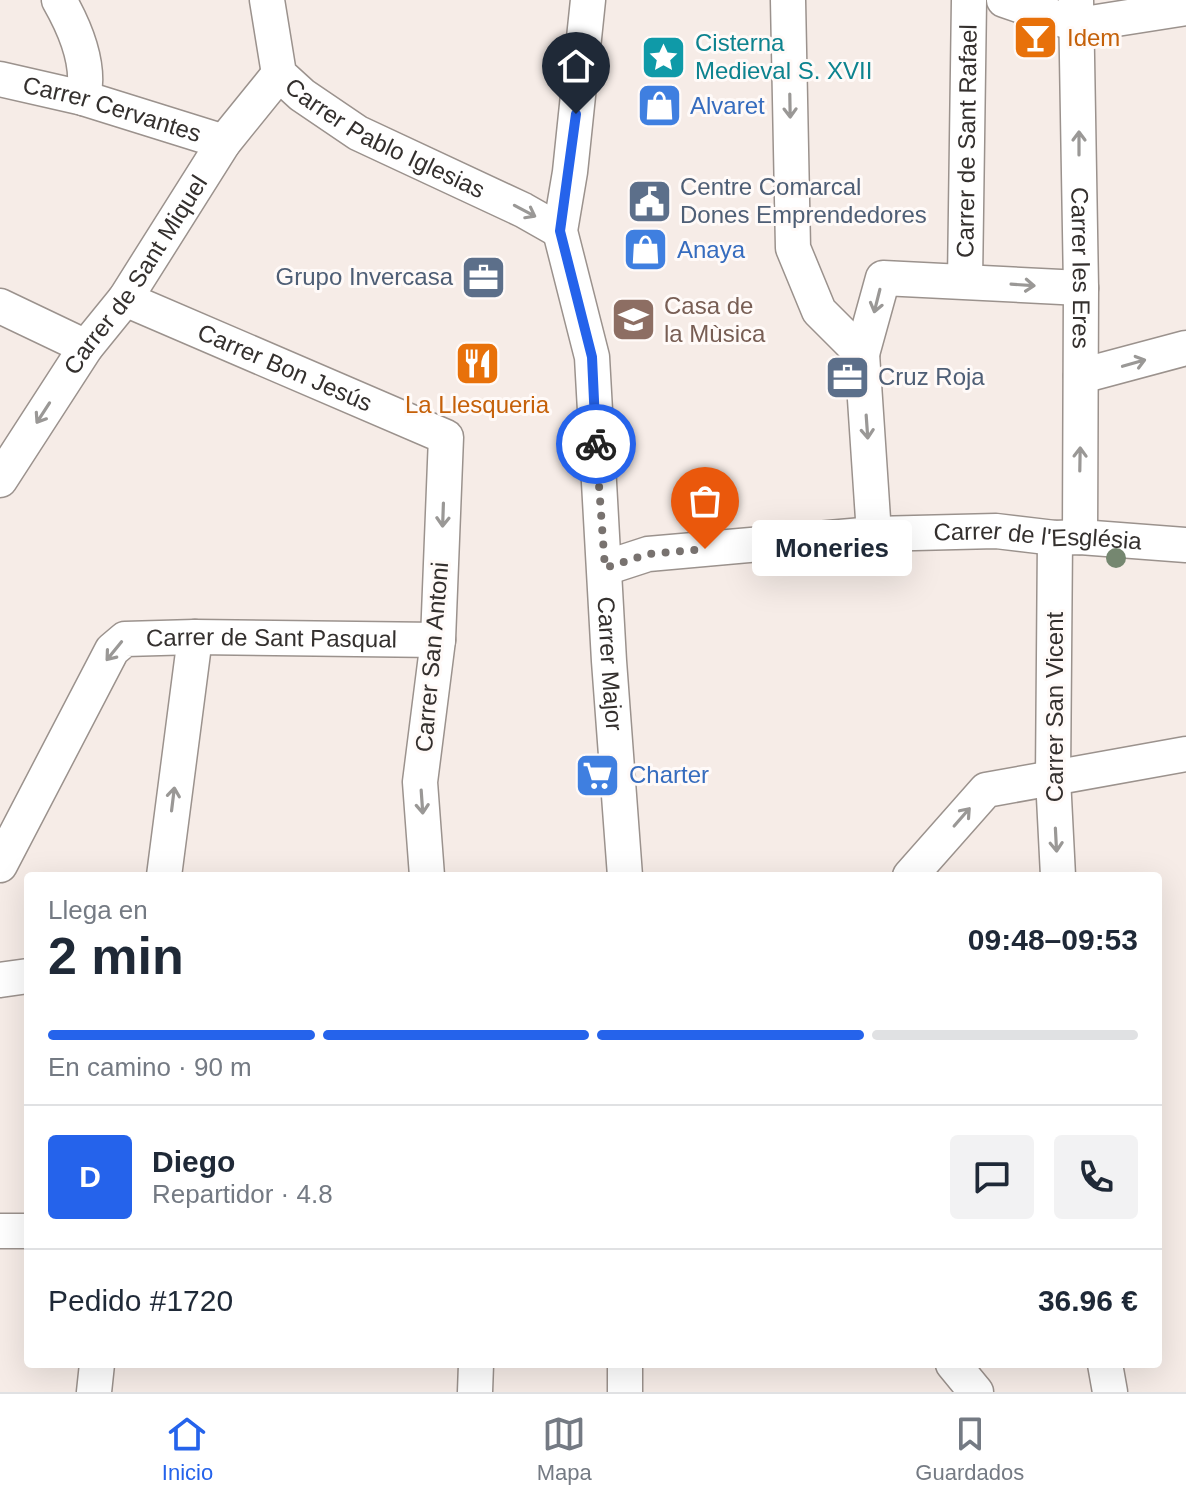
<!DOCTYPE html>
<html lang="es">
<meta charset="utf-8">
<style>
body{margin:0;font-family:Helvetica,sans-serif;background:#f2f2f3;color:#1f2937;height:100vh;display:flex;flex-direction:column;font-size:30px;white-space:nowrap}
*{box-sizing:border-box;margin:0}
p{font-size:26px;color:#747a83}
.icon{flex:none;width:44px;height:44px;fill:none;stroke:currentColor;stroke-width:2;stroke-linecap:round;stroke-linejoin:round}
.map{position:relative;flex:1;overflow:hidden}
.sheet{position:absolute;left:24px;top:872px;width:1138px;height:496px;display:flex;flex-direction:column;background:#fff;border-radius:8px;box-shadow:0 8px 32px #0002}
.sheet>*{flex:none}
.pin{position:absolute;display:grid;place-items:center;width:68px;height:68px;color:#fff;margin:-82px -34px;border-radius:50% 50% 50% 0;rotate:-45deg;box-shadow:0 0 8px #0007}
.pin .icon{rotate:45deg}
.courier{position:absolute;display:grid;place-items:center;width:80px;height:80px;margin:-40px;border:6px solid #2563eb;border-radius:50%;background:#fff;color:#222;box-shadow:0 2px 10px #0007}
.bubble{position:absolute;height:56px;border-radius:8px;background:#fff;box-shadow:0 8px 32px #0002;font-size:26px;font-weight:600;line-height:56px;text-align:center}
.summary em{font-style:normal;font-weight:600}
.summary div{display:flex;flex-direction:column-reverse}
.summary{display:flex;align-items:center;justify-content:space-between;height:136px;padding:0 24px}
h1{font-size:52px;font-weight:600;line-height:60px}
.bar{display:grid;grid-template-columns:repeat(4,1fr);gap:12px 8px;align-content:center;height:96px;padding:0 24px}
.bar i{height:10px;border-radius:6px;background:#e0e1e3}
.bar .selected{background:#2563eb}
.bar p{grid-column:span 4}
.line{display:flex;align-items:center;gap:20px;padding:0 24px;border-top:2px solid #e0e1e3}
.line div{flex:1}
.round{display:grid;place-items:center;flex:none;width:84px;height:84px;border-radius:8px;background:#f2f2f3}
.dock{display:flex;justify-content:space-around;align-items:center;height:112px;border-top:2px solid #e0e1e3;background:#fff;font-size:22px;color:#747a83}
.dock a{display:grid;justify-items:center;gap:4px}
.dock .selected{color:#2563eb}
.map>svg:first-child{display:block}
</style>
<div class="map">
<svg width="1186" height="1392" viewBox="0 0 1186 1392">
<rect width="100%" height="100%" fill="#f6ece7"/>
<g fill="none" stroke-linecap="round" stroke-linejoin="round">
<defs>
<g id="minor">
<path d="M59,0C75,28 91,66 83,98"/>
<path id="s1" d="M267,0L279,74L302,95L358,133L523,210L560,231"/>
<path id="s2" d="M588,0L570,172L560,231L592,357L609,661L625,876"/>
<path d="M788,0L793,248L819,311L862,354L874,534"/>
<path d="M1004,0L1078,25L1186,8"/>
<path id="s3" d="M1076,0L1081,288L1080,537"/>
<path id="s4" d="M0,79L83,98L224,142"/>
<path id="s5" d="M965,281L969,0"/>
<path id="s6" d="M125,299L446,437L438,640L420,782L427,876"/>
<path d="M0,306L86,347"/>
<path d="M862,354L883,278L1081,288"/>
<path d="M1081,376L1186,348"/>
<path id="s7" d="M0,480L86,347L125,299L224,142L279,74"/>
<path d="M1055,538L1053,778L1058,876"/>
<path id="s8" d="M605,568L648,554L874,534L996,531L1055,538L1080,537L1186,545"/>
<path id="s9" d="M0,865L112,650L125,639L195,637L438,640"/>
<path d="M164,876L195,637"/>
<path d="M910,876L986,790L1186,754"/>
<path d="M0,980L28,976"/>
<path d="M0,1231H28"/>
<path d="M953,1364L976,1392"/>
<path d="M1105,1364L1110,1392"/>
<path d="M94,1392L97,1364"/>
<path d="M475,1392L476,1364"/>
<path d="M625,1392V1364"/>
</g>
</defs>
<!-- minor casing -->
<use href="#minor" stroke="#9b928d" stroke-width="37"/>
<!-- minor -->
<use href="#minor" stroke="#fff" stroke-width="34"/>
</g>
<!-- trees -->
<circle fill="#758770" cx="1116" cy="558" r="10"/>
<!-- one-way arrows -->
<defs><path id="oneway-shaft" d="M-6 0H5M1.5-3L5.5 0L1.5 3" fill="none" stroke-width="1.6" stroke-linecap="round" stroke-linejoin="round" transform="scale(2)"/></defs>
<g stroke="#9a9896">
<use href="#oneway-shaft" transform="translate(790 106) rotate(89)"/>
<use href="#oneway-shaft" transform="translate(1079 143) rotate(-90)"/>
<use href="#oneway-shaft" transform="translate(525 211) rotate(28)"/>
<use href="#oneway-shaft" transform="translate(1023 285) rotate(4)"/>
<use href="#oneway-shaft" transform="translate(877 301) rotate(104)"/>
<use href="#oneway-shaft" transform="translate(1134 363) rotate(-16)"/>
<use href="#oneway-shaft" transform="translate(43 413) rotate(123)"/>
<use href="#oneway-shaft" transform="translate(867 427) rotate(86)"/>
<use href="#oneway-shaft" transform="translate(1080 459) rotate(-89)"/>
<use href="#oneway-shaft" transform="translate(443 515) rotate(92)"/>
<use href="#oneway-shaft" transform="translate(114 651) rotate(129)"/>
<use href="#oneway-shaft" transform="translate(173 799) rotate(-83)"/>
<use href="#oneway-shaft" transform="translate(422 802) rotate(86)"/>
<use href="#oneway-shaft" transform="translate(962 817) rotate(-49)"/>
<use href="#oneway-shaft" transform="translate(1056 840) rotate(87)"/>
</g>
<g fill="none" stroke-linecap="round" stroke-linejoin="round">
<!-- done -->
<path stroke="#78726f" stroke-width="8" stroke-dasharray="0 14.4" d="M596,444L605,568L648,554L705,549"/>
<!-- route -->
<path stroke="#2563eb" stroke-width="10" d="M576,114L560,231L592,357L596,444"/>
</g>
<!-- icons -->
<defs>
<symbol id="bar-square" viewBox="-11 -11 22 22"><rect x="-9" y="-9" width="18" height="18" rx="4" fill="#e8710a" stroke="#fffaf8"/><path d="M-6-5H6L.8 .8V4.5H3.5V6h-7V4.5H-.8V.8Z" fill="#fff"/></symbol>
<symbol id="sight-square" viewBox="-11 -11 22 22"><rect x="-9" y="-9" width="18" height="18" rx="4" fill="#0f9aa8" stroke="#fffaf8"/><path d="M0-6L1.8-2.2L6-1.7L2.9 1.2L3.7 5.4L0 3.3L-3.7 5.4L-2.9 1.2L-6-1.7L-1.8-2.2Z" fill="#fff"/></symbol>
<symbol id="shop-square" viewBox="-11 -11 22 22"><rect x="-9" y="-9" width="18" height="18" rx="4" fill="#3f7fe0" stroke="#fffaf8"/><path d="M-5-2.5h2.3a2.7 3.5 0 0 1 5.4 0H5L5.5 6h-11ZM-1.5-2.5h3a1.5 2.3 0 0 0-3 0Z" fill="#fff"/></symbol>
<symbol id="civic-square" viewBox="-11 -11 22 22"><rect x="-9" y="-9" width="18" height="18" rx="4" fill="#5c6f8a" stroke="#fffaf8"/><path d="M-.6-6.5H3V-4.5H.6V-3L4-1V1h2V6H-6V1h2V-1L-.6-3ZM-1.2 2.5V6h2.4V2.5Z" fill="#fff"/></symbol>
<symbol id="office-square" viewBox="-11 -11 22 22"><rect x="-9" y="-9" width="18" height="18" rx="4" fill="#5c6f8a" stroke="#fffaf8"/><path d="M-6-3h4V-5.5h4V-3h4V5H-6ZM-1-4.5V-3h2v-1.5ZM-6 0V1H6V0Z" fill="#fff"/></symbol>
<symbol id="school-square" viewBox="-11 -11 22 22"><rect x="-9" y="-9" width="18" height="18" rx="4" fill="#8d6e63" stroke="#fffaf8"/><path d="M0-5L7-2L0 1L-7-2ZM-4 1L0 2.5L4 1V4Q0 6-4 4Z" fill="#fff"/></symbol>
<symbol id="restaurant-square" viewBox="-11 -11 22 22"><rect x="-9" y="-9" width="18" height="18" rx="4" fill="#e8710a" stroke="#fffaf8"/><path d="M-5-6h1v4h1v-4h1v4h1v-4h1v5L-1.5 .5V6h-2V.5L-5-1ZM5-6V6H3V1.5H1.5Q1.5-4 5-6Z" fill="#fff"/></symbol>
<symbol id="supermarket-square" viewBox="-11 -11 22 22"><rect x="-9" y="-9" width="18" height="18" rx="4" fill="#3f7fe0" stroke="#fffaf8"/><path d="M-6-5.5h2.5l.6 2H6L4.5 2H-2.5L-4.4-4H-6ZM-1.5 3.2a1.3 1.3 0 1 0 .1 0ZM3 3.2a1.3 1.3 0 1 0 .1 0Z" fill="#fff"/></symbol>
</defs>
<g fill-rule="evenodd">
<use href="#bar-square" x="1010" y="12" width="51" height="51"/>
<use href="#sight-square" x="638" y="32" width="51" height="51"/>
<use href="#shop-square" x="634" y="80" width="51" height="51"/>
<use href="#civic-square" x="624" y="176" width="51" height="51"/>
<use href="#shop-square" x="620" y="224" width="51" height="51"/>
<use href="#office-square" x="458" y="252" width="51" height="51"/>
<use href="#school-square" x="608" y="294" width="51" height="51"/>
<use href="#restaurant-square" x="452" y="338" width="51" height="51"/>
<use href="#office-square" x="822" y="352" width="51" height="51"/>
<use href="#supermarket-square" x="572" y="750" width="51" height="51"/>
</g>
<g text-anchor="middle" stroke-width="6" stroke-linejoin="round" paint-order="stroke">
<!-- food labels -->
<g font-size="24" fill="#c56008" stroke="#fffaf8" text-anchor="start">
<text x="1067" y="46">Idem</text>
<text x="477" y="413" text-anchor="middle">La Llesqueria</text>
</g>
<!-- culture labels -->
<g font-size="24" fill="#0d838f" stroke="#fffaf8" text-anchor="start">
<text x="695" y="51">Cisterna<tspan x="695" dy="28">Medieval S. XVII</tspan></text>
</g>
<!-- shop labels -->
<g font-size="24" fill="#366cbe" stroke="#fffaf8" text-anchor="start">
<text x="690" y="114">Alvaret</text>
<text x="677" y="258">Anaya</text>
<text x="629" y="783">Charter</text>
</g>
<!-- street labels -->
<g font-size="24" fill="#34302e" stroke="#fffaf8">
<text dy="8" stroke="none"><textPath href="#s4" startOffset="116">Carrer Cervantes</textPath></text>
<text dy="8" stroke="none"><textPath href="#s1" startOffset="200">Carrer Pablo Iglesias</textPath></text>
<text dy="8" stroke="none"><textPath href="#s5" startOffset="140">Carrer de Sant Rafael</textPath></text>
<text dy="8" stroke="none"><textPath href="#s3" startOffset="268">Carrer les Eres</textPath></text>
<text dy="8" stroke="none"><textPath href="#s7" startOffset="246">Carrer de Sant Miquel</textPath></text>
<text dy="8" stroke="none"><textPath href="#s6" startOffset="174">Carrer Bon Jesús</textPath></text>
<text dy="8" stroke="none"><textPath href="#s8" startOffset="436">Carrer de l'Església</textPath></text>
<text dy="8" stroke="none"><textPath href="#s9" startOffset="406">Carrer de Sant Pasqual</textPath></text>
<text transform="translate(432 657) rotate(-85)" y="8">Carrer San Antoni</text>
<text dy="8" stroke="none"><textPath href="#s2" startOffset="670">Carrer Major</textPath></text>
<text transform="translate(1055 707) rotate(-90)" y="8">Carrer San Vicent</text>
</g>
<!-- service labels -->
<g font-size="24" fill="#4e5e75" stroke="#fffaf8" text-anchor="start">
<text x="680" y="195">Centre Comarcal<tspan x="680" dy="28">Dones Emprendedores</tspan></text>
<text x="453" y="285" text-anchor="end">Grupo Invercasa</text>
<text x="878" y="385">Cruz Roja</text>
</g>
<!-- education labels -->
<g font-size="24" fill="#785e54" stroke="#fffaf8" text-anchor="start">
<text x="664" y="314">Casa de<tspan x="664" dy="28">la Mùsica</tspan></text>
</g>
</g>
</svg>
<div class="pin" style="left:705px;top:549px;background:#ea580c"><svg class="icon" aria-label="bag" viewBox="0 0 24 24"><path d="M5 8h14l-1 12H6zM9 8a3 3 0 0 1 6 0"/></svg></div>
<div class="pin" style="left:576px;top:114px;background:#1f2937"><svg class="icon" aria-label="home" viewBox="0 0 24 24"><path d="M3 11l9-7 9 7M6 9v11h12V9"/></svg></div>
<div class="courier" style="left:596px;top:444px"><svg class="icon" aria-label="bike" viewBox="0 0 24 24"><circle cx="6" cy="16" r="4"/><circle cx="18" cy="16" r="4"/><path d="M6 16l4-8h5l3 8M10 8l3 8H6M13 5h3"/></svg></div>
<div class="bubble" style="left:752px;top:520px;width:160px">Moneries</div>
<section class="sheet">
<div class="summary"><div><h1>2 min</h1><p>Llega en</p></div><em>09:48–09:53</em></div>
<div class="bar"><i class="selected"></i><i class="selected"></i><i class="selected"></i><i></i><p>En camino · 90 m</p></div>
<div class="line" style="height:144px"><b class="round" style="background:#2563eb;color:#fff">D</b><div><b>Diego</b><p>Repartidor · 4.8</p></div><a class="round"><svg class="icon" aria-label="chat" viewBox="0 0 24 24"><path d="M4 5h16v11H9l-5 4z"/></svg></a><a class="round"><svg class="icon" aria-label="phone" viewBox="0 0 24 24"><path d="M5 4h4l2 5-3 2q2 4 5 5l2-3 5 2v4C11 20 4 13 5 4z"/></svg></a></div>
<div class="line" style="height:104px"><div>Pedido #1720</div><b>36.96 €</b></div>
</section>
</div>
<nav class="dock">
<a class="selected"><svg class="icon" aria-label="home" viewBox="0 0 24 24"><path d="M3 11l9-7 9 7M6 9v11h12V9"/></svg>Inicio</a>
<a><svg class="icon" aria-label="map" viewBox="0 0 24 24"><path d="M3 6l6-2 6 2 6-2v14l-6 2-6-2-6 2zM9 4v14M15 6v14"/></svg>Mapa</a>
<a><svg class="icon" aria-label="saved" viewBox="0 0 24 24"><path d="M7 4h10v16l-5-4-5 4z"/></svg>Guardados</a>
</nav>
